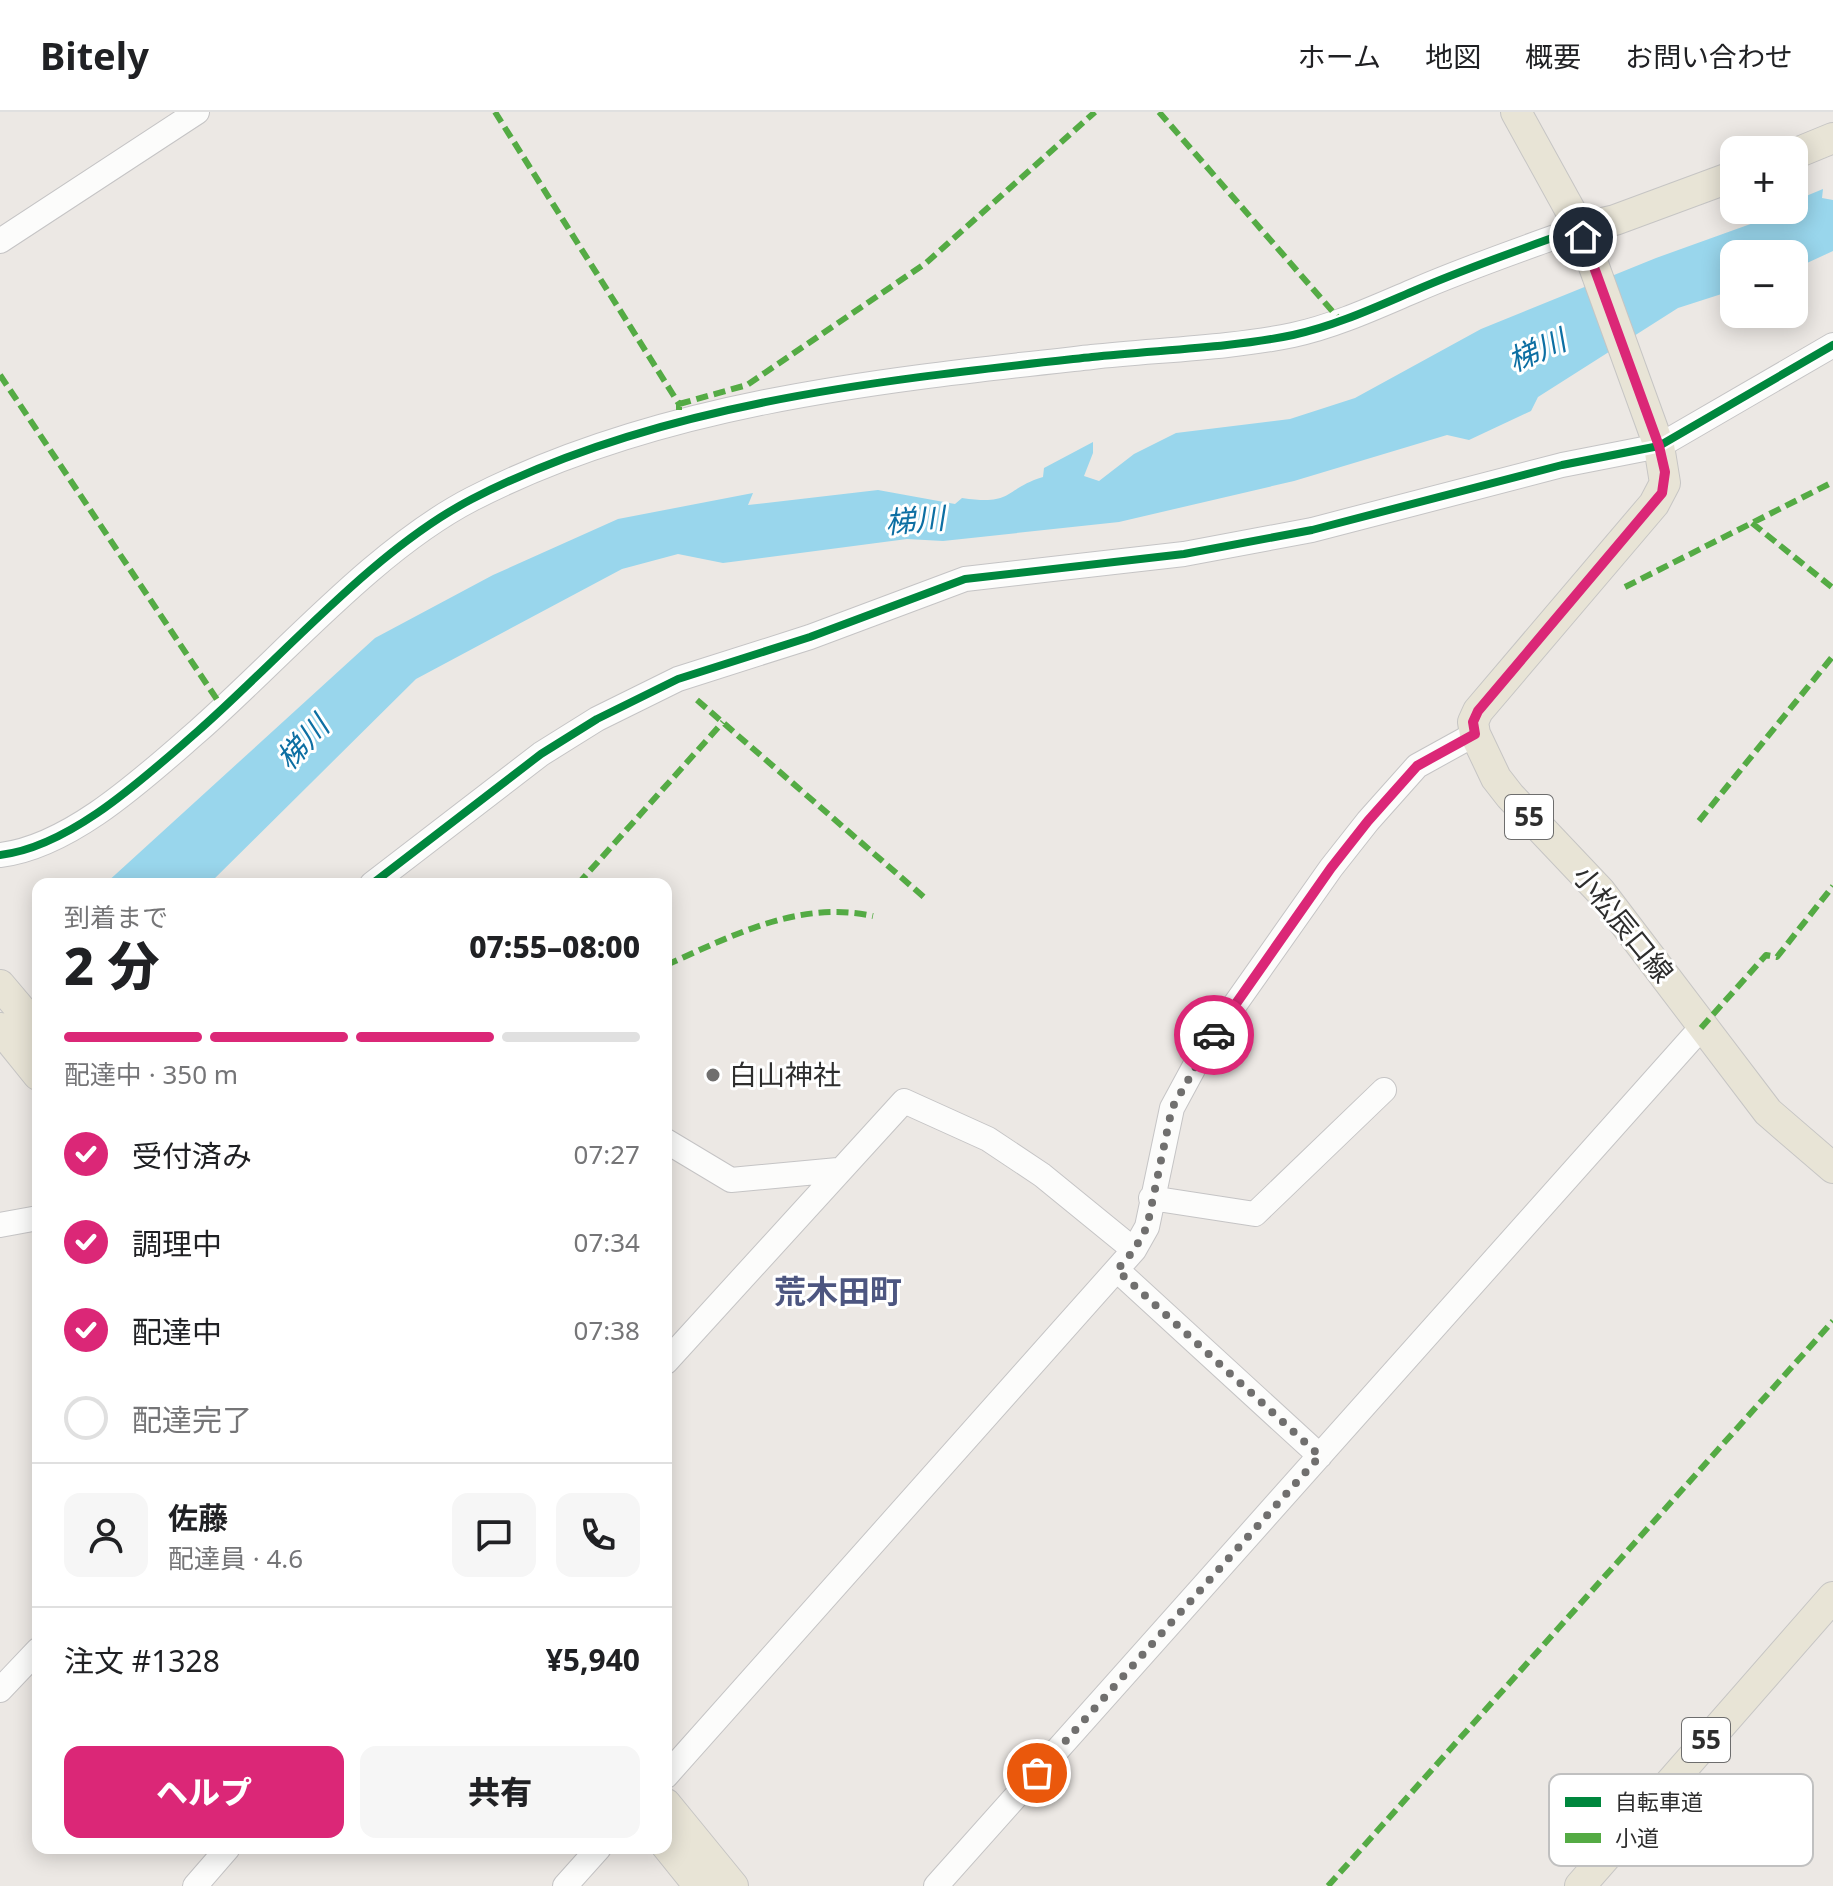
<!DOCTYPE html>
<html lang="ja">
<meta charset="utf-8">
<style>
body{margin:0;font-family:"Noto Sans","Noto Sans JP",sans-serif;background:#f6f6f6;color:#202124;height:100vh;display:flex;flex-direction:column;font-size:30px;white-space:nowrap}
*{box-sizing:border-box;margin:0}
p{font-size:26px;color:#757577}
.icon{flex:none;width:44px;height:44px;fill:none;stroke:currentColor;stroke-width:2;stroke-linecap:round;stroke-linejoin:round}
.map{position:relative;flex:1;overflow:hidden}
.sheet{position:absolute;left:32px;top:766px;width:640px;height:976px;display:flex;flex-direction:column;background:#fff;border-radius:16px;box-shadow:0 4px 20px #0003}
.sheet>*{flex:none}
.buttons{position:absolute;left:1720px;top:24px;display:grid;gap:16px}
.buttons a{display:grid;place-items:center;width:88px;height:88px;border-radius:16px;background:#fff;box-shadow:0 4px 20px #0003;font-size:40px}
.pin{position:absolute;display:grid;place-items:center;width:68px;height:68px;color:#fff;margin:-34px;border:4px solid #fff;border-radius:50%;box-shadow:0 2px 8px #0007}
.courier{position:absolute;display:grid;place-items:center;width:80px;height:80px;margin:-40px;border:6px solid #db2777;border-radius:50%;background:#fff;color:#222;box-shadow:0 2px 10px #0007}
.headline em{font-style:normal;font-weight:800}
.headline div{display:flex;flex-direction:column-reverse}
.headline{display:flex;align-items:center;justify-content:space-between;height:136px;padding:0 32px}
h1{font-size:52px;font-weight:800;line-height:60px}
.bar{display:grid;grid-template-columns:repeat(4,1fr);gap:12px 8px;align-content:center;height:96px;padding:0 32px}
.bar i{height:10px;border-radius:6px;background:#e0e0e0}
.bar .on{background:#db2777}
.bar p{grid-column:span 4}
.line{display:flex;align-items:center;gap:20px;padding:0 32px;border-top:2px solid #e0e0e0}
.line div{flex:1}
.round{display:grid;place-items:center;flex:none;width:84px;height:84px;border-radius:16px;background:#f6f6f6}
ol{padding:0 32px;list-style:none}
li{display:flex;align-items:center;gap:24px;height:88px}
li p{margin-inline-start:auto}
li .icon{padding:8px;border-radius:50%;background:#db2777;color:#fff;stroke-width:4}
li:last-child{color:#757577}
li i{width:44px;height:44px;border:4px solid #e0e0e0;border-radius:50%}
.action{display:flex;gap:16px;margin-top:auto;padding:16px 32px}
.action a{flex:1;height:92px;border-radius:16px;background:#db2777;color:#fff;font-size:32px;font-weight:800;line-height:92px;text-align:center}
.action a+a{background:#f6f6f6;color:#202124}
header{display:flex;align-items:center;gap:48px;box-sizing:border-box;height:112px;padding:0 40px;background:#fff;border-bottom:2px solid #e0e0e0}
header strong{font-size:38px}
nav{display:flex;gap:44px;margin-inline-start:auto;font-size:28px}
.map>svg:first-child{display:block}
</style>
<header>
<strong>Bitely</strong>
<nav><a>ホーム</a><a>地図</a><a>概要</a><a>お問い合わせ</a></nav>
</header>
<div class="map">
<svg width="1833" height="1774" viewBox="0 0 1833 1774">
<rect width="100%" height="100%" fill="#ece8e4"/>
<!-- water -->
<path fill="#99d6ec" d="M1823,77L1822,86L1833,88V139L1794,157V142H1734V178L1678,196L1538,285L1531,299L1469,328L1447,323L1294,369L1119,410L943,429L907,427L723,451L678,442L622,457L416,567L209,772H105L375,526L493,463L618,407L753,381L748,393L878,378L955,392L962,386C1015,394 1003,377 1043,365L1044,356L1093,330V341L1084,364L1099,369L1134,342L1176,321L1290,307L1355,286L1481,217L1656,146L1770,105L1774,98H1794V89Z"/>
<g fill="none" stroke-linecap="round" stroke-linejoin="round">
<defs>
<path id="minor" d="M0,129L197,0
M0,743C71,735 146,664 198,619C281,546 375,437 472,387C661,290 883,268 1092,245C1156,238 1231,236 1293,223C1335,214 1376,195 1416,178C1469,155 1525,136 1580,116
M372,772L541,642L597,607L678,567L810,525L965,467L1184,442L1312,418L1562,353L1659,334L1833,233
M666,1029L731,1068L838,1058
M1151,1086L1255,1102L1384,978
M0,1113L38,1106
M1117,1158L1320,1344
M666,1250L904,989L988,1027L1042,1063L1134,1138
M0,1578L38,1538
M666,1664L1134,1138L1147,1115L1172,996L1205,935L1331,756L1368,709L1417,654L1475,622
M195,1774L228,1736
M565,1774L599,1736
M936,1774L1701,916"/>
<path id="major" d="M1516,0L1580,116L1659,334L1665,371L1654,392L1478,599L1473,610L1475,622L1496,666L1510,684L1600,779L1768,1000L1833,1056
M1794,42L1833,26
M1580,116L1615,108L1734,64
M0,873L38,918
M0,916L38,963
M666,1692L733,1774
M666,1733L699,1774
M1580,1774L1833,1485"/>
</defs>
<!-- minor casing -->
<use href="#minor" stroke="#c5c4c5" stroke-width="26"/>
<!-- major casing -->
<use href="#major" stroke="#c6c5c4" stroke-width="32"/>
<!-- minor -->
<use href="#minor" stroke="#fcfcfb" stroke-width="24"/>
<!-- major -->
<use href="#major" stroke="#e8e4d6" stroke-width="30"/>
<!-- quiet -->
<path stroke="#54ab44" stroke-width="6" stroke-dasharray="12 6" stroke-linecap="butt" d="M495,0L679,292V298
M1159,0L1340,208
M0,263L224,598
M679,292L747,273L926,151L1095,0
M1752,411L1833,476
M1625,475L1833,370
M697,588L925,786
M1699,709L1833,544
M578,772L723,610
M666,853C733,824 797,788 873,804
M1701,916L1766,843L1777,845L1833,774
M1328,1774L1833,1209"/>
<defs>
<path id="cycleway" d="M0,743C71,735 146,664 198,619C281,546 375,437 472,387C661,290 883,268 1092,245C1156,238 1231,236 1293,223C1335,214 1376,195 1416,178C1469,155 1525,136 1580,116
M372,772L541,642L597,607L678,567L810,525L965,467L1184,442L1312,418L1562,353L1659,334L1833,233"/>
</defs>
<!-- cycleway casing -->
<use href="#cycleway" stroke="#fff" stroke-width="13"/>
<!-- cycleway -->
<use href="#cycleway" stroke="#00873e" stroke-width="8"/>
</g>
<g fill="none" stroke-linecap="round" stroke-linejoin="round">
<!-- done -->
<path stroke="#706f6e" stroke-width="8" stroke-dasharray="0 14.4" d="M1037,1661L1320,1344L1117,1158L1134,1138L1147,1115L1172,996L1214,923"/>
<!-- route -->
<path stroke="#db2777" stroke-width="10" d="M1214,923L1331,756L1368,709L1417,654L1475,622L1473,610L1478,599L1662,381L1665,360L1659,334L1583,125"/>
</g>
<!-- markers -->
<circle fill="#706f6e" stroke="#fff" stroke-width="3" cx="713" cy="963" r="8"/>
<g text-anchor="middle" stroke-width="6" stroke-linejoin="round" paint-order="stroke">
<!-- shield labels -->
<g fill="#fff" stroke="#6d6d6d" stroke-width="2">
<rect x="1505" y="683" width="48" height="44" rx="6"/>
<rect x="1682" y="1606" width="48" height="44" rx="6"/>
</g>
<g font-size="26" font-weight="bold" fill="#2e2e2e">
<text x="1529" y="714">55</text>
<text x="1706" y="1637">55</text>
</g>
<!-- street labels -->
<g font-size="28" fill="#2e2e2e" stroke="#fff">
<text transform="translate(1623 812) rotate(51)" y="10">小松辰口線</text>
</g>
<!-- poi labels -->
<g font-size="28" fill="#2e2e2e" stroke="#fff" text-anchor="start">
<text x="729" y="973">白山神社</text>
</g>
<!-- water labels -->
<g font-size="30" font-style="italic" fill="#0d6fa3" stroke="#fff">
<text transform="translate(1537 239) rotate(-24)" y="10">梯川</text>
<text transform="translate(915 409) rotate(-5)" y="10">梯川</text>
<text transform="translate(303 631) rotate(-47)" y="10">梯川</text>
</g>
<!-- quarter labels -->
<g font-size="32" font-weight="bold" fill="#4d5680" stroke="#fff">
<text x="838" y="1191">荒木田町</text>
</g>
</g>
<!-- legend -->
<rect x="1549" y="1662" width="264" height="92" rx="12" fill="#fff" stroke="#c0c0c0" stroke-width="2"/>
<rect x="1565" y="1685" width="36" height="10" fill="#00873e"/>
<rect x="1565" y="1721" width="36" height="10" fill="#54ab44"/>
<g font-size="22" fill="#2e2e2e">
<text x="1615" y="1698">自転車道</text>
<text x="1615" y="1734">小道</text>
</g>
</svg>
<div class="buttons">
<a>+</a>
<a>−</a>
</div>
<div class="pin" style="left:1037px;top:1661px;background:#ea580c"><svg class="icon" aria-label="bag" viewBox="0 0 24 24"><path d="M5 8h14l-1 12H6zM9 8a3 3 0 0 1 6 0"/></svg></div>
<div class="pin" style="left:1583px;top:125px;background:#1f2937"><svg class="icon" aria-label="home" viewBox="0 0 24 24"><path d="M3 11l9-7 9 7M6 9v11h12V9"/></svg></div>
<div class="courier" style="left:1214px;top:923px"><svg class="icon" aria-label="car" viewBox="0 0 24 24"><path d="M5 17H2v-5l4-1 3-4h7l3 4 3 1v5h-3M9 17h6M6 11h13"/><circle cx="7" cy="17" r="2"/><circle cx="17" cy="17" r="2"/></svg></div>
<section class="sheet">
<div class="headline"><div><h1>2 分</h1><p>到着まで</p></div><em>07:55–08:00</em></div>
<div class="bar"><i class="on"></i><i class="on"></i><i class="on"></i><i></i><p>配達中 · 350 m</p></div>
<ol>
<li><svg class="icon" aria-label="check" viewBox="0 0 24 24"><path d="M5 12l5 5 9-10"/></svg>受付済み<p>07:27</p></li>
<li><svg class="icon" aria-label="check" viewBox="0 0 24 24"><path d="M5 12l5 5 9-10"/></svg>調理中<p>07:34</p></li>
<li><svg class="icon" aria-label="check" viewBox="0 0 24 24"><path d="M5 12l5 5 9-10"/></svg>配達中<p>07:38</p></li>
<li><i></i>配達完了</li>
</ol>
<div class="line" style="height:144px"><a class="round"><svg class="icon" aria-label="person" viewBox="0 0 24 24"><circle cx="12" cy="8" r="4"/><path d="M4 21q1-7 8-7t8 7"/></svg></a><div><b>佐藤</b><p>配達員 · 4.6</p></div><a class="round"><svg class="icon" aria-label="chat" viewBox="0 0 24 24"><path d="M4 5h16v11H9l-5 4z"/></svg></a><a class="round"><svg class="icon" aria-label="phone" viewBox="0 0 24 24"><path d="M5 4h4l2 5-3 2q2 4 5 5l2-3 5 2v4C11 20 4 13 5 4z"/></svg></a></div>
<div class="line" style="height:104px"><div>注文 #1328</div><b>¥5,940</b></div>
<div class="action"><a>ヘルプ</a><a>共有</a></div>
</section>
</div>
